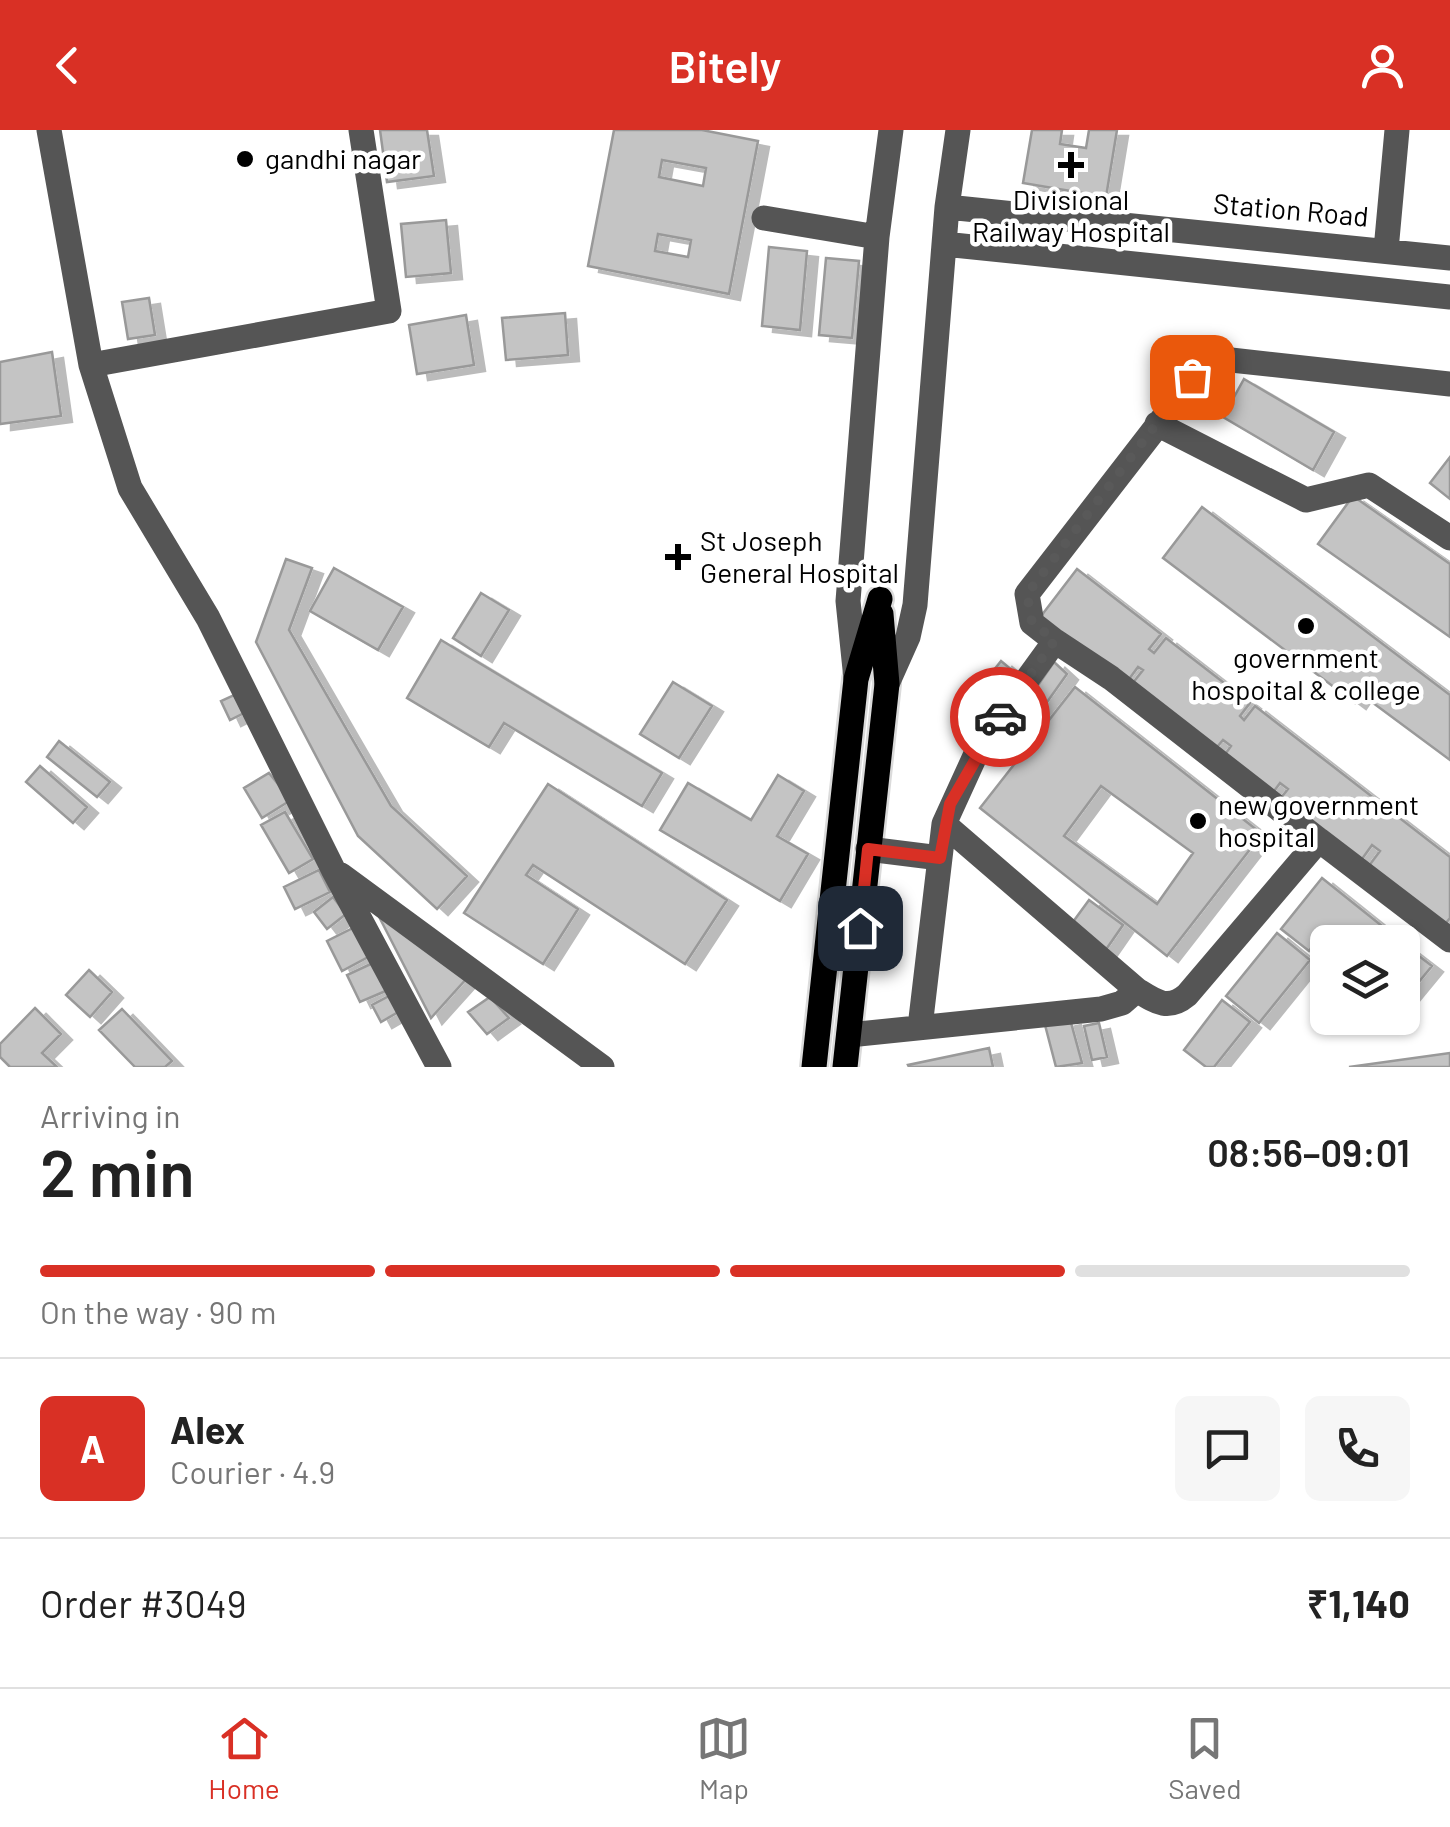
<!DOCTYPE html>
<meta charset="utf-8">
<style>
body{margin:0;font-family:Barlow,sans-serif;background:#f6f6f6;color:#222;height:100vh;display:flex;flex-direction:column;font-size:38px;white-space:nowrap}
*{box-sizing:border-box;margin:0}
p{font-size:32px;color:#767676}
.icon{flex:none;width:55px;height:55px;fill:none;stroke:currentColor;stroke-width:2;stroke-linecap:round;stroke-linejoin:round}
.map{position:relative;height:937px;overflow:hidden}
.details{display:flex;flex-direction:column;background:#fff;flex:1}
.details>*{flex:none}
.fabs{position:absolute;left:1310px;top:795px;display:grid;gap:20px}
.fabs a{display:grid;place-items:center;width:110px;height:110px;border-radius:15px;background:#fff;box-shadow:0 2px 8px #0004;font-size:50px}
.pin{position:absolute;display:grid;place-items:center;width:85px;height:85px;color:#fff;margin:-42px;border-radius:20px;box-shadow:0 5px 15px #0006}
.courier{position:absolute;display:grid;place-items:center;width:100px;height:100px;margin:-50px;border:8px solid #d93025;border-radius:50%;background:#fff;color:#222;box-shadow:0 2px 12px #0007}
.overview em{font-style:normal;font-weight:600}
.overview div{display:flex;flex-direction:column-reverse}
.overview{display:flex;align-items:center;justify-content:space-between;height:170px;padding:0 40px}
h1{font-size:65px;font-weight:600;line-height:75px}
.bar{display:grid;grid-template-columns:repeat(4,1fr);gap:15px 10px;align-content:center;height:120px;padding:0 40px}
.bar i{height:12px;border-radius:8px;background:#e0e0e0}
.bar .active{background:#d93025}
.bar p{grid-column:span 4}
.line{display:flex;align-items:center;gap:25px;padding:0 40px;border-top:2px solid #e0e0e0}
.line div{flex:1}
.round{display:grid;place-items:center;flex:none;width:105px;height:105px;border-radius:15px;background:#f6f6f6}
header{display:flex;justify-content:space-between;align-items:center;height:130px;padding:0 40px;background:#d93025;color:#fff;font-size:45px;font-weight:600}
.tab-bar{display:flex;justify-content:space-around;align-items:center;height:140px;border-top:2px solid #e0e0e0;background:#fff;font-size:28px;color:#767676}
.tab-bar a{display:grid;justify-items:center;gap:5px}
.tab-bar .active{color:#d93025}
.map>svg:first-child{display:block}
</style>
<header><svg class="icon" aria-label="back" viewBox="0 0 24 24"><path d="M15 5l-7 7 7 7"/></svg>Bitely<svg class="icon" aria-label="person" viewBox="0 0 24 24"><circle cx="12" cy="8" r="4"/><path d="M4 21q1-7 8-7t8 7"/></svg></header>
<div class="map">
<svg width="1450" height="937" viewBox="0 0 1450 937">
<defs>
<filter id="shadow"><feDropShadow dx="11" dy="6" stdDeviation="0" flood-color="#0004"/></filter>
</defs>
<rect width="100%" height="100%" fill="#fff"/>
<!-- building -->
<path fill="#c4c4c4" stroke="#999" stroke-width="2.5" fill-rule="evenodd" filter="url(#shadow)" d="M380,0H427L434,46L387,52Z
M614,0H702L758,11L729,164L588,136ZM662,30L706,38L703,56L659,47ZM658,104L691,110L688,127L655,121Z
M1032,0H1062L1060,14L1086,18L1089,0H1117L1106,67L1023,53Z
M446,90L451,143L406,147L401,94Z
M769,117L807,121L800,200L762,196Z
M826,128L859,131L852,208L819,205Z
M149,168L155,205L128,209L122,172Z
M565,183L568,225L506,230L502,188Z
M466,185L474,235L417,244L409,195Z
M52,222L61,286L0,294V232Z
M1244,249L1334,302L1313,340L1223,287Z
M1450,327V369L1430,353Z
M1353,366L1450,434V507L1318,414Z
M1202,377L1450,565V630L1361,564L1355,573L1163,428Z
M286,429L312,438L289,500L391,676L467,746L437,779L358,706L256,512Z
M334,438L403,477L378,520L310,481Z
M1077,439L1161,504L1149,519L1154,523L1166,508L1250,573L1240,586L1244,590L1255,576L1450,727V788L1441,799L1365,741L1380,721L1372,715L1357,736L1276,674L1288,659L1280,653L1269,668L1221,630L1231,616L1223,610L1212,623L1128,559L1143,540L1138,537L1124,556L1038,490Z
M481,463L509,480L481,526L453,508Z
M441,510L662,643L642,676L504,593L489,617L407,568Z
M1001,531L1018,545L972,603L955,589Z
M1054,532L1067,544L1018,613L1005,603Z
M673,552L712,576L679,628L640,604Z
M1075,557L1262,704L1167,826L980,678ZM1101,656L1193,723L1157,774L1064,706Z
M234,565L244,583L230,590L221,571Z
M59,611L110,652L97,667L47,627Z
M40,636L87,677L73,693L26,652Z
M269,643L291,670L262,688L244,658Z
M778,645L804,661L777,706L808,724L780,771L660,700L688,653L751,690Z
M548,654L727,770L685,834L533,735L526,745L578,779L543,834L464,783Z
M285,682L313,729L289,743L261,695Z
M319,740L330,762L295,779L284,757Z
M1322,748L1402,812H1332L1322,804L1309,821L1281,799Z
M333,767L346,784L327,799L314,782Z
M1089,770L1123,795L1105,821L1070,796Z
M371,771L468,847L431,888Z
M355,797L370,826L342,841L327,811Z
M1277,803L1310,830L1259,893L1226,866Z
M1402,813L1432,836L1404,870L1402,869Z
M375,832L388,860L360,872L347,845Z
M89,840L112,862L90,887L66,865Z
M391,865L400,881L381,892L372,875Z
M490,867L509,888L487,904L468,882Z
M1222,870L1250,892L1214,937H1206L1184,920Z
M35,878L61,904L42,923L57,937H10L0,927V914Z
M122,879L172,931L165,937H135L99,900Z
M1070,889L1082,933L1056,937L1045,895Z
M1099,893L1107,927L1092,930L1084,896Z
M989,918L993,937H909L908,935Z
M1450,923V937H1349Z"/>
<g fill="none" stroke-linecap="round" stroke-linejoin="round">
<defs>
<path id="major" d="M814,937L856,549L880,469
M845,937L887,554L881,484"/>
</defs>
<!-- major casing -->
<use href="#major" stroke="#dbdbdb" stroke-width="30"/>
<!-- minor -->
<path stroke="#555" stroke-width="25" d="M49,0L91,235L130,358L208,488L333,739L439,937
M947,77L1450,128
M764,88L877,107
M944,114L1450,167
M1386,120L1397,0
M91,235L389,181L361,0
M1450,254L1222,229L1205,234L1027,464L1032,493L1055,511L981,613L944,694L1137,860C1156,872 1168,881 1187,865L1319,710L1450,810
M1157,294L1306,370L1369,355L1450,408
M1055,511L1111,548L1319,710
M856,549L848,471L877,107L891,0
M887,554L908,507L915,475L947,77L958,0
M868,719L940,728
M341,745L602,937
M920,897L944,694
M849,905L1101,879L1122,873L1137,860"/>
<!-- major -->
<use href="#major" stroke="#000" stroke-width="25"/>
</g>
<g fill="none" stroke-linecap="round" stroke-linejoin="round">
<!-- done -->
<path stroke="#595959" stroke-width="10" stroke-dasharray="0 18" d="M1000,587L1055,510L1032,493L1027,464L1192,247"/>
<!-- route -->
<path stroke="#d93025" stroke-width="12" d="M860,798L868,719L940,728L950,674L1000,587"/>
</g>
<!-- markers -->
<g fill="#000" stroke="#fff" stroke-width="4">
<circle cx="245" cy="29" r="10"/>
<path d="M1066 20h10v10h10v10h-10v10h-10v-10h-10v-10h10z"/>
<path d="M673 412h10v10h10v10h-10v10h-10v-10h-10v-10h10z"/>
<circle cx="1306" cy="496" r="10"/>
<circle cx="1198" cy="691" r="10"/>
</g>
<g text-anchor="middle" stroke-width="9" stroke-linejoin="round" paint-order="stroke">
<!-- poi labels -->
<g font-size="28" fill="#000" stroke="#fff" text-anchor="start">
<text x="265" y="39">gandhi nagar</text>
<text x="1071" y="80" text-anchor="middle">Divisional<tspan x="1071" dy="32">Railway Hospital</tspan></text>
<text x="700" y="421">St Joseph<tspan x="700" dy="32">General Hospital</tspan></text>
<text x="1306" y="538" text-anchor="middle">government<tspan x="1306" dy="32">hospoital &amp; college</tspan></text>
<text x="1218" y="685">new government<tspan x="1218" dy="32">hospital</tspan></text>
</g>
<!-- street labels -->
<g font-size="28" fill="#000" stroke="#fff">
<text transform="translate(1291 80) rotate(5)" y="10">Station Road</text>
</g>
</g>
</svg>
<div class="fabs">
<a><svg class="icon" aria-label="layers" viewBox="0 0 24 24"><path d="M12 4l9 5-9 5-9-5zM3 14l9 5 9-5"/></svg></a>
</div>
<div class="pin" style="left:1192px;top:247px;background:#ea580c"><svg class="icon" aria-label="bag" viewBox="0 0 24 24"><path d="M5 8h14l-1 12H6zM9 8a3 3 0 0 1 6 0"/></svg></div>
<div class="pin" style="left:860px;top:798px;background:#1f2937"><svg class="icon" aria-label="home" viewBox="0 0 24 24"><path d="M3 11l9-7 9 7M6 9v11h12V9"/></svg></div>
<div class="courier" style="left:1000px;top:587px"><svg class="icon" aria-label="car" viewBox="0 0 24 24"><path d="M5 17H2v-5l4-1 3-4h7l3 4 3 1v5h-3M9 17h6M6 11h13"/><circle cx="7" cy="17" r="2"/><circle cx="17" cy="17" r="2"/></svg></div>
</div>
<section class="details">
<div class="overview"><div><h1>2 min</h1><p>Arriving in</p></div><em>08:56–09:01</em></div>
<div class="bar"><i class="active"></i><i class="active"></i><i class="active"></i><i></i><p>On the way · 90 m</p></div>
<div class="line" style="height:180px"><b class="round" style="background:#d93025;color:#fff">A</b><div><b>Alex</b><p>Courier · 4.9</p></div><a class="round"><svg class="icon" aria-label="chat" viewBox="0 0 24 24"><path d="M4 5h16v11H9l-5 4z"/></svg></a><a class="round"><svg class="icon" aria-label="phone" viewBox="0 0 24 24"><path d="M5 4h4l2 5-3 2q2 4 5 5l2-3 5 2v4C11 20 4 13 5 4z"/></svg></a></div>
<div class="line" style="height:130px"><div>Order #3049</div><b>₹1,140</b></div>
</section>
<nav class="tab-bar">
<a class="active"><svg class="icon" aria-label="home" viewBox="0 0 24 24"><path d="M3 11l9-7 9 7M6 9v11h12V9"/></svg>Home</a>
<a><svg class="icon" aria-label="map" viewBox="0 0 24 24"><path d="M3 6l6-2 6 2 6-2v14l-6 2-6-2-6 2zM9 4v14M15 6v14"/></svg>Map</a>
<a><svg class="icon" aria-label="saved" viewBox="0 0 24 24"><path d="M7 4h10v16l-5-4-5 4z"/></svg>Saved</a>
</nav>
